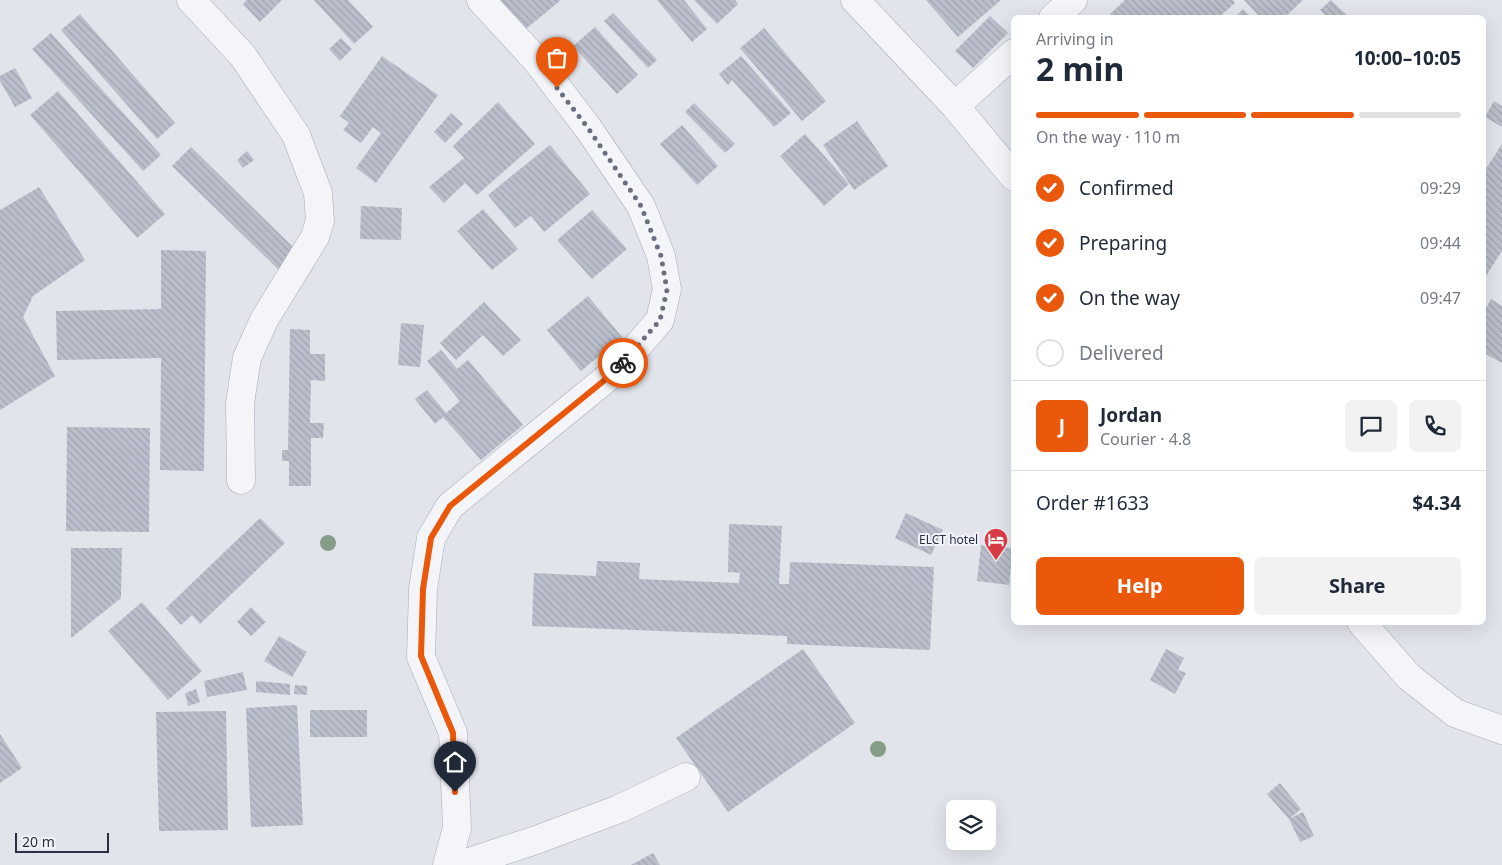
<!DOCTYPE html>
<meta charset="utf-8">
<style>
body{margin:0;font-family:"Noto Sans",sans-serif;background:#f2f2f3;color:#1f2937;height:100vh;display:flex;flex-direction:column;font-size:19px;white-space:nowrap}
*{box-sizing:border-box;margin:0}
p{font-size:16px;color:#747a83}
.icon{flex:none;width:28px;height:28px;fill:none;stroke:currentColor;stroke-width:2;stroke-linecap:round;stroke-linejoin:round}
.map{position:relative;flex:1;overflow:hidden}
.sheet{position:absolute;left:1011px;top:15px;width:475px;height:610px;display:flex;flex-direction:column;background:#fff;border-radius:8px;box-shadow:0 5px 20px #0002}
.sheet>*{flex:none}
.controls{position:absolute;left:946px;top:800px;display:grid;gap:10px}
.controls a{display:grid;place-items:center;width:50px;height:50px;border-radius:8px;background:#fff;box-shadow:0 5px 20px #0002;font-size:25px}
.scale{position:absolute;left:15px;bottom:12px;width:94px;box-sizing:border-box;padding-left:5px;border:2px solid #283044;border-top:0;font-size:14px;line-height:18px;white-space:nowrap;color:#283044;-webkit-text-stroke:4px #f1f3f8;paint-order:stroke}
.pin{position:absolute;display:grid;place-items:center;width:42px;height:42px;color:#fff;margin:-51px -21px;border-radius:50% 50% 50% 0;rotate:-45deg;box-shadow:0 0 5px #0007}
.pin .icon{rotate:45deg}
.courier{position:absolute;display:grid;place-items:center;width:50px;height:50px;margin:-25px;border:4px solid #ea580c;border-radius:50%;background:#fff;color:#222;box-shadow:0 1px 6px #0007}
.summary em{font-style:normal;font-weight:700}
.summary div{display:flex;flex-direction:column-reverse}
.summary{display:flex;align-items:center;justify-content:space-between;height:85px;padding:0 25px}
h1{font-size:32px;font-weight:700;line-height:38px}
.bar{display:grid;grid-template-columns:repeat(4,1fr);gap:8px 5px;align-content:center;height:60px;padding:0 25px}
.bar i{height:6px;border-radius:4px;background:#e0e1e3}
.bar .selected{background:#ea580c}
.bar p{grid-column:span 4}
.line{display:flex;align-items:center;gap:12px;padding:0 25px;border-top:1px solid #e0e1e3}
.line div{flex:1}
.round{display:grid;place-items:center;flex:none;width:52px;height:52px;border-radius:8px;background:#f2f2f3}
ol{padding:0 25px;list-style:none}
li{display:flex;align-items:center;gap:15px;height:55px}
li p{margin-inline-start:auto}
li .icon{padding:5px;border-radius:50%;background:#ea580c;color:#fff;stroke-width:4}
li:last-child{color:#747a83}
li i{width:28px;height:28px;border:2px solid #e0e1e3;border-radius:50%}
.button{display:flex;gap:10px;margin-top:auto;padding:10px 25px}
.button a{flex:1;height:58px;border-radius:8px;background:#ea580c;color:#fff;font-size:20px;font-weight:700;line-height:58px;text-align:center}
.button a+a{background:#f2f2f3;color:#1f2937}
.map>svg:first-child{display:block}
</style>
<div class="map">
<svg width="1502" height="865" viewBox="0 0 1502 865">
<defs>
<pattern id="building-back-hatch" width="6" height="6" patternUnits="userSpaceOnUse" patternTransform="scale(1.25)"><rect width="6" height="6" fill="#babfcb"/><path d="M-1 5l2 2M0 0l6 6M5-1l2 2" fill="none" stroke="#a0a4b0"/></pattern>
</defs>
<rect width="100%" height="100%" fill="#e1e4eb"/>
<!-- building -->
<path fill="url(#building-back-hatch)" d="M247,0H282L260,22L243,4Z
M314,0H348L373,27L354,44Z
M485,0H561L516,37Z
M657,0H684L707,29L692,42Z
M694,0H735L738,4L717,24Z
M926,0H1001L958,37Z
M1125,0H1233L1235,3L1218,18H1114L1110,14Z
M1244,0H1303L1284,18H1261Z
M1331,0L1350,18H1328L1320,10Z
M1243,9L1252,18H1234Z
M613,13L657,60L648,68L604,21Z
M80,14L175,123L157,139L61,30Z
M990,16L1008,33L973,68L955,51Z
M595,27L638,75L617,94L573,46Z
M764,28L826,101L802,121L740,48Z
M51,33L161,155L143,171L32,49Z
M341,38L352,49L340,61L329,49Z
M382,56L438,95L376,183L356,168L381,133L373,127L361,143L343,130L349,123L340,116Z
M741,56L791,113L774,127L732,80L728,85L719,74Z
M15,68L32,98L15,107L0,81V76Z
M58,91L165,214L137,238L30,115Z
M1494,101L1502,106V127L1485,117Z
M498,102L535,144L477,195L465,183L444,203L429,187L464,158L453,146Z
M694,103L735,144L725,153L685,112Z
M451,113L463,124L445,143L434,132Z
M857,121L888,166L854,190L823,145Z
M682,125L718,166L697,185L660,144Z
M805,134L849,184L824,206L780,156Z
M1502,144V251L1484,279V172Z
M550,145L590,194L544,232L531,216L515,228L488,195Z
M191,147L298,252L279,270L172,166Z
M247,151L254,160L243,168L237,160Z
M39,187L85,260L33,296L23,317L55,376L0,410V210Z
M361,206L402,208L401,240L360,239Z
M483,209L518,249L492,270L457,231Z
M592,210L627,249L592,279L557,240Z
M161,250L206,251L204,471L160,470L161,358L57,360L56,311L161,309Z
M588,296L622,337L581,371L547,330Z
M1491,299L1502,306V363L1484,353V312Z
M484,302L521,340L503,356L483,335L456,360L440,343Z
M401,323L424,325L420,367L398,365Z
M290,329L310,330V354H325V381L311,380L310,423H324L323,438H311V486H289V461H282V450H288Z
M441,350L457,369L468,360L523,425L481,460L443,417L435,424L415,399L427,390L446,413L460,401L427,361Z
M67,427L150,428L149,532L66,531Z
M906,513L943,530L931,555L895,538Z
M260,518L285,543L200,624L192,615L181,625L166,608Z
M729,524L782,526L779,584H789L790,562L934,567L930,650L787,644V636L532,626L534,573L596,576L597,561L640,563L639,579L739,583L740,573L728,572Z
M981,545L1013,548L1009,585L977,581Z
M71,548H122L121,598L71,638Z
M142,602L202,671L168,700L108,631Z
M251,607L266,622L251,636L237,622Z
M279,636L307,652L292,677L264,661Z
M803,649L855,723L728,812L676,738Z
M1166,649L1184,658L1178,670L1186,673L1175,694L1150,680Z
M243,672L247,690L207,697L204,681Z
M256,681L290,684V695L256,692Z
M295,685L307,686V695L294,694Z
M196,689L200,702L188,706L185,693Z
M297,705L303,825L251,827L246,708Z
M310,710H367V737H310Z
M226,711L228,830L159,831L156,712Z
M0,734L22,768L0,783Z
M1280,783L1301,809L1289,819L1267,794Z
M1303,812L1314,836L1300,842L1289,819Z
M653,853L660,865H631Z"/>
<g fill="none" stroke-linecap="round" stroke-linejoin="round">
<defs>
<path id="minor" d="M191,0L243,56L296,135L318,193L320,221L315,237L264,320L247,358L240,403L241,480
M855,0L955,106L1014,177
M1053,18L1073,0
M955,106L1014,53
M1361,622L1409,677L1455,713L1502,730
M447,865L457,828L453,733L421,657L423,589L431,538L450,506L617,370L660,320L667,289L661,256L641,206L588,128L537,61L481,0
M460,865L536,840L619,809L686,777"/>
</defs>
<!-- minor casing -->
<use href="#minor" stroke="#a6aab6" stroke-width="29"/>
<!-- minor -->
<use href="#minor" stroke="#f4f5f9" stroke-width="28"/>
</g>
<!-- trees -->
<g fill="#859c86">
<circle cx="328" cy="543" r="8"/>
<circle cx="878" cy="749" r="8"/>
</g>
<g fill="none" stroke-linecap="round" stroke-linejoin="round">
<!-- done -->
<path stroke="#696f7e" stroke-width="5" stroke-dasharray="0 9" d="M557,88L588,128L641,206L661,256L667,290L660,320L623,363"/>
<!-- route -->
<path stroke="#ea580c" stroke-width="6" d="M455,792L453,733L421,656L423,589L431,538L450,506L617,370L623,363"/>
</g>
<!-- icons -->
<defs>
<symbol id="hotel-pin" viewBox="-11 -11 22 30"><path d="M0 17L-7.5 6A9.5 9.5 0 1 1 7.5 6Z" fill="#da3c47" stroke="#f1f3f8"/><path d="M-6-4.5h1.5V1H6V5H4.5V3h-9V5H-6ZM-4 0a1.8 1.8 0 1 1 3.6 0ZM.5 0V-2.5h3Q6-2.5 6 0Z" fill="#fff"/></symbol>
</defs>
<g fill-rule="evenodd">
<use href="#hotel-pin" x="982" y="526" width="28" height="38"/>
</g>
<g text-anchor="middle" stroke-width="4" stroke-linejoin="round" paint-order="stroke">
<!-- poi labels -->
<g font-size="12" fill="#283044" stroke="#f1f3f8" text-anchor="end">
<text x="978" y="544">ELCT hotel</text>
</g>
</g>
</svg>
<div class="controls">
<a><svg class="icon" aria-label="layers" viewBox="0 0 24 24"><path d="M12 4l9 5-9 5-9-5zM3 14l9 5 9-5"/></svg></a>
</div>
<div class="scale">20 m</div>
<div class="pin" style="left:557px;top:88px;background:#ea580c"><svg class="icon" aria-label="bag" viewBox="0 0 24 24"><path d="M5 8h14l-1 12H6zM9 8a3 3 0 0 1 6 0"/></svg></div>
<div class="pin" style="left:455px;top:792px;background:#1f2937"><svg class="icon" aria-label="home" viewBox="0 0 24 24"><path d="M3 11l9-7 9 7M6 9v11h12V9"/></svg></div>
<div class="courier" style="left:623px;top:363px"><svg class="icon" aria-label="bike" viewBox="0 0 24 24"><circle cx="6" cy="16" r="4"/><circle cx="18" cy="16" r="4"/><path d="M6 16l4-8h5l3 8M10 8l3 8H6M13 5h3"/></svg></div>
<section class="sheet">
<div class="summary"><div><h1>2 min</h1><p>Arriving in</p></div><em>10:00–10:05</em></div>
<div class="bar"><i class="selected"></i><i class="selected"></i><i class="selected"></i><i></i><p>On the way · 110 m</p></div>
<ol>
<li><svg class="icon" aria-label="check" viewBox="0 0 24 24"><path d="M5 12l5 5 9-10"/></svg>Confirmed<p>09:29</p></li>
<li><svg class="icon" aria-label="check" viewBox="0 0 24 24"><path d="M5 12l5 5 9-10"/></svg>Preparing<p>09:44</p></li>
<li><svg class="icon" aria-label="check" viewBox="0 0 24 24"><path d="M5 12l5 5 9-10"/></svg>On the way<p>09:47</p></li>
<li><i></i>Delivered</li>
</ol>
<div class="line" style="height:90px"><b class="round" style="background:#ea580c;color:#fff">J</b><div><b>Jordan</b><p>Courier · 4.8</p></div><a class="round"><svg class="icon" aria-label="chat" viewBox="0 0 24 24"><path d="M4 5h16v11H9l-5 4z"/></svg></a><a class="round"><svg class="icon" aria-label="phone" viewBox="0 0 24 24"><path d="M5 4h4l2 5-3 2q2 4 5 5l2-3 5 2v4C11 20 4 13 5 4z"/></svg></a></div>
<div class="line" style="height:65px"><div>Order #1633</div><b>$4.34</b></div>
<div class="button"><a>Help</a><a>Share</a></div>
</section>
</div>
